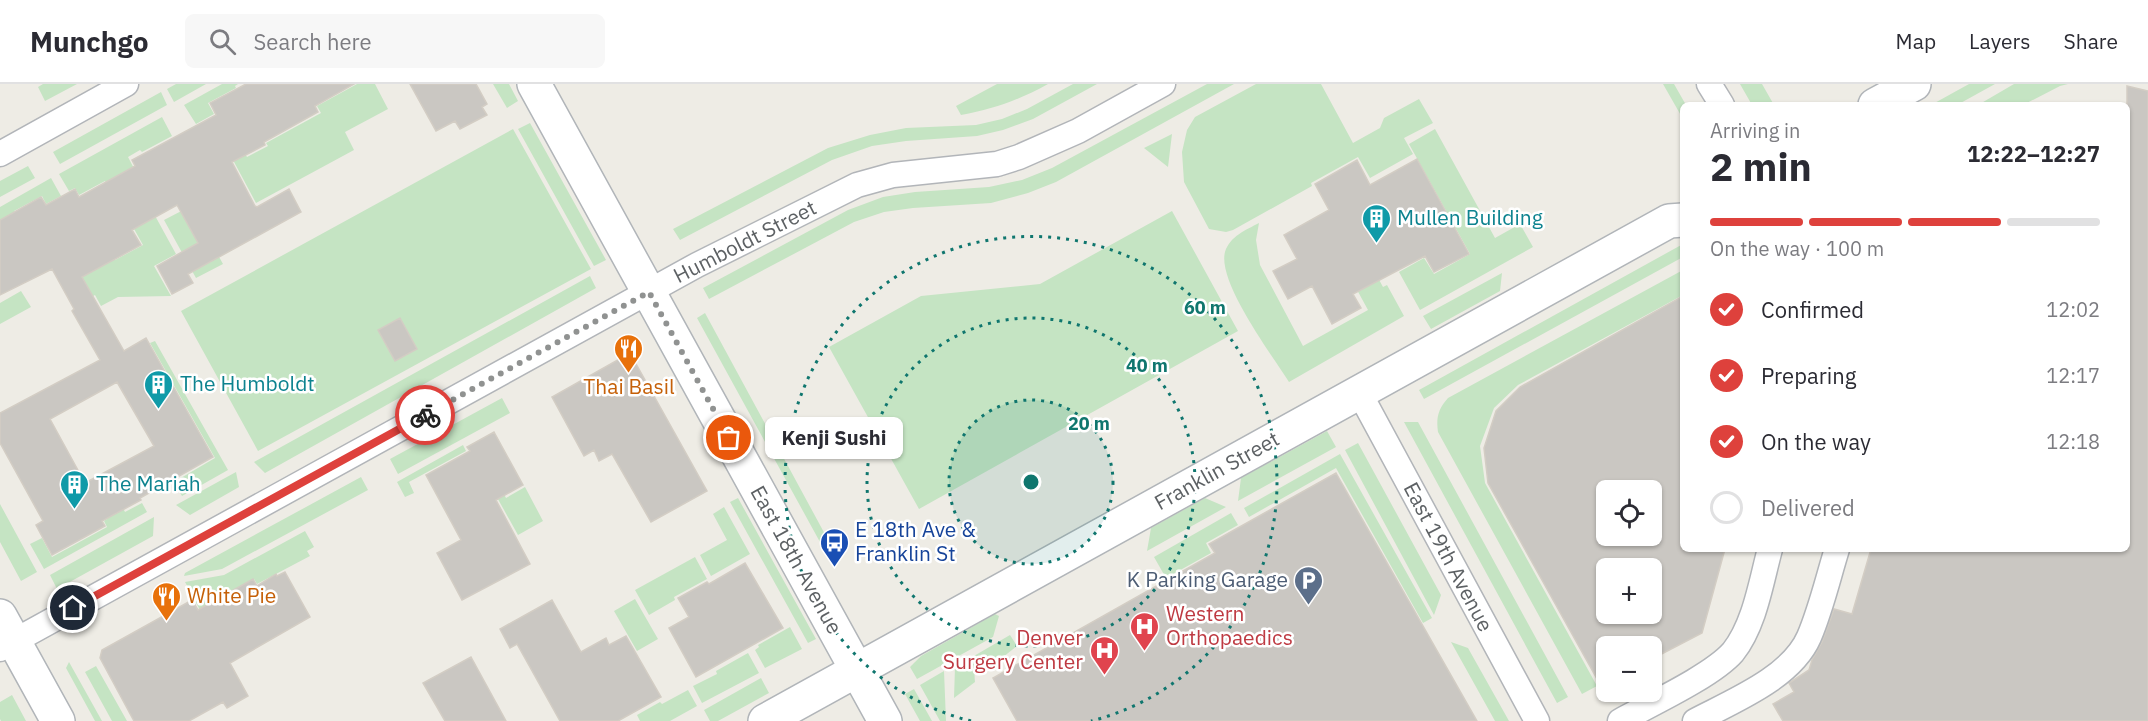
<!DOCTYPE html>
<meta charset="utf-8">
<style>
body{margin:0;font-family:"IBM Plex Sans",sans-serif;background:#f7f7f7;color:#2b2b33;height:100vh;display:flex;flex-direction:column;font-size:22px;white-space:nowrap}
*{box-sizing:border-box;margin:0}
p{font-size:20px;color:#7c7c81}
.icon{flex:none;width:33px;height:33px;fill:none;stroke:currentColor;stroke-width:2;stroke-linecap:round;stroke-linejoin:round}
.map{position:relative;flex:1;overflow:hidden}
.sheet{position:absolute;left:1680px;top:18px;width:450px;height:450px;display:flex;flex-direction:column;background:#fff;border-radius:9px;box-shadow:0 2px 4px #0004}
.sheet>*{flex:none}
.controls{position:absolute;left:1596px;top:396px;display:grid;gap:12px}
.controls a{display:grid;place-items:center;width:66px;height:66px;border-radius:9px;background:#fff;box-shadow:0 2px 4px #0004;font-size:30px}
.pin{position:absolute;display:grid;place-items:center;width:51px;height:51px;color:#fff;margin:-26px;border:3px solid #fff;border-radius:50%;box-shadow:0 2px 6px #0007}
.courier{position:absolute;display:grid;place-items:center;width:60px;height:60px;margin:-30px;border:4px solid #de413c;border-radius:50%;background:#fff;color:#222;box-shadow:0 2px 8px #0007}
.bubble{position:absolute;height:42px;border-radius:9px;background:#fff;box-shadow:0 2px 4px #0004;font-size:20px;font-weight:700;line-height:42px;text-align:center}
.summary em{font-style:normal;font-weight:700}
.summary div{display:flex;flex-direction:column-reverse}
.summary{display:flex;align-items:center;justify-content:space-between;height:102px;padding:0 30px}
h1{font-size:39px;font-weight:700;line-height:45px}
.bar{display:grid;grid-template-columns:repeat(4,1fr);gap:9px 6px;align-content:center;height:72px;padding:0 30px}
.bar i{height:8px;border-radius:4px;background:#e1e1e2}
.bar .selected{background:#de413c}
.bar p{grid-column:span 4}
ol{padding:0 30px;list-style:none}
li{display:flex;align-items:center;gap:18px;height:66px}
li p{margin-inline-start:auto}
li .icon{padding:6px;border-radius:50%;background:#de413c;color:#fff;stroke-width:4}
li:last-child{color:#7c7c81}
li i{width:33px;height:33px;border:3px solid #e1e1e2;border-radius:50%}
header{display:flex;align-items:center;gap:36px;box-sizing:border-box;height:84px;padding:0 30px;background:#fff;border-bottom:2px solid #e1e1e2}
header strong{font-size:28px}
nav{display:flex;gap:33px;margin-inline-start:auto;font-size:21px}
.search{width:420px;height:54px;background:#f7f7f7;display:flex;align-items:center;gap:15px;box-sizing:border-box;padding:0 21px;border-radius:9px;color:#7c7c81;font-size:22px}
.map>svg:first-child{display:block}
</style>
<header>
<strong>Munchgo</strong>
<div class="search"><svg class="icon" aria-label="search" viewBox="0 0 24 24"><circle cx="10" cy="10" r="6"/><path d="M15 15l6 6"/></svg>Search here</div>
<nav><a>Map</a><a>Layers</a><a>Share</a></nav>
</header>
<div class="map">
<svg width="2148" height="637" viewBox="0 0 2148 637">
<rect width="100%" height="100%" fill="#eeece5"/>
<!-- green -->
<path fill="#c5e4c3" d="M43,0H77L45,17L38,3Z
M176,0H206L174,18L167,5Z
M222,0H238L235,2L236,4L208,19L214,30L196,40L184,21Z
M357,0H375L388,25L345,48L354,66L256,119L233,76L240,61L247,73L268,62L266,59L321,29L317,22Z
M493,0H509L518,17L507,24Z
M997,0H1048C1019,16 994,25 961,31L956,22Z
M1073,0H1097L1033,35L1003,46L977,52L906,57L872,62L832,76L680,156L673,145L828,64L870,51L906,44L976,41L1002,35L1027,25Z
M1207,0H1234L1056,98L1028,109L991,119L913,124L884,128L854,138L709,215L703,204L848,126L883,113L915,108L989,103L1022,96L1052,84Z
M1256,0H1321L1353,59L1380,44L1384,34L1419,15L1433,39L1404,54L1413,70L1370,94L1358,73L1311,99L1312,102L1233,146L1226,148L1209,145L1184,98L1182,68L1187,46L1195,33Z
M1663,0H1674L1686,21H1683V35Z
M1740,0H1762L1774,21H1752Z
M1969,0H1995L1957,21H1931Z
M2014,0H2068L2060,2L2023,21H1978Z
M161,8L167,21L60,80L53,68Z
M162,33L172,52L142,68L140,66L128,73L139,94L110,106L105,97L79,111L75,104L69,107L59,90Z
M530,39L606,176L594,182L518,45Z
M513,45L591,185L258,367L181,227Z
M1435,45L1495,154L1520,140L1533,163L1420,226L1399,188L1424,174L1434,190L1470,170L1409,60Z
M1172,50L1168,83L1144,64Z
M28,82L35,94L0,113V97Z
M51,94L61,112L46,120L42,112L14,127L18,136L0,146V123Z
M136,97L176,170L154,182L171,212L118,213L101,222L95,211L73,223L56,192L108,164L115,176L143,161L114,109Z
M191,122L223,180L196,194L164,136Z
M1172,127L1238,247L919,425L829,263L921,212L1040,200Z
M1259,139L1256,156L1260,181L1303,262L1368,226L1356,204L1377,192L1383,203L1387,201L1404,232L1289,298C1272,271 1217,198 1225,168C1230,152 1246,146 1259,139Z
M1683,160V173L1424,315L1419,306Z
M1683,186V211L1518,301L1494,324L1480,362L1485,399L1597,602L1582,610L1438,348C1436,334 1438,325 1448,314Z
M1502,189L1500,207L1431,245L1423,232Z
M590,192L596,204L265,389L254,378Z
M21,207L31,223L0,240V219Z
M705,229L833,465L826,469L697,234Z
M155,257L228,386L182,412L174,398L215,374L150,259Z
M502,314L510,329L398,390L390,375Z
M1404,338H1418L1568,613L1557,619Z
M1327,347L1336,363L1238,417L1241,394Z
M1358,359L1441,511L1434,531L1345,366Z
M463,361L466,367L409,398L414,409L405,413L397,398Z
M1340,370L1432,534L1423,539L1336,384L1249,433L1244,424Z
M236,388L239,403L190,431L176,421Z
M361,393L368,406L222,485L184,492L185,489Z
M525,403L543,437L518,451L494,408L501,404L506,414Z
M738,414L816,555L808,559L730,418Z
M1205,414L1226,423L1147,467L1151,444Z
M142,419L147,428L44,485L30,460L42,454L52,473L107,443L104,437L123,424L125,428Z
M0,420L37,488L21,497L0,458Z
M724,423L750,470L711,492L700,471L727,456L713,430Z
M1231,429L1238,441L1206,459L1211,469L1166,494L1154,473Z
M154,433L153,452L57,505L50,491Z
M305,447L314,463L307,467L310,472L257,500L254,495L228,509L230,513L201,528L185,498L224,491Z
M695,473L707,495L674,513L675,516L649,531L635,506Z
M635,515L658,555L637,567L614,527Z
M995,530L999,532L993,553L917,595L910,583L921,572Z
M790,543L802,565L765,584L755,566L759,563L758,561Z
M1010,551L1017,562L998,577L983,576C974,583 974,588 975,598L954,614L955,583Z
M1451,558L1468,564L1509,637H1495Z
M748,569L759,589L702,619L693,602L717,590L716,587Z
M69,578L102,637H95L66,584Z
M96,582L127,637H112L85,588Z
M944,587L946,637H940L920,601Z
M761,594L769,609L718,637H710L704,626Z
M914,605L932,637H920L905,610Z
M688,606L697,622L670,637H640L637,631L660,618L662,620Z
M12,611L26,637H1L0,635V618Z"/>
<!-- building -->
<path fill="#cac7c2" stroke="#d3cdc4" stroke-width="1.5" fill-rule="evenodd" d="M246,0H354L315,22L318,28L264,58L265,61L232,78L255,122L257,123L289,105L301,128L188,190L193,199L172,210L157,182L198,159L177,121L132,146L141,161L82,193L124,267L146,254L213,373L140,414L141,416L102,437L105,442L52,471L36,441L43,437L0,359V329L100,276L72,227L74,225L52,185L0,211V136L41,113L46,121L75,105L79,113L135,82L132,76L216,31L210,19ZM117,298L154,362L85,399L50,335Z
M410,0H476L487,20L482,23L487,31L460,45L455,37L436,47Z
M2127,2L2148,7V637H1783L1773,620L1794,608L1789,599L1809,586L1812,576L1822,558L1834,525L1852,530L1871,465H2127Z
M1417,75L1469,170L1434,188L1425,172L1353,210L1361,224L1332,240L1312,202L1288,215L1273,187L1297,175L1284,151L1329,126L1315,100L1357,76L1370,101Z
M1683,212V465H1725L1702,549L1652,575V562H1606V611L1488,399L1484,364L1496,327L1520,303ZM1606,406H1652V452H1606ZM1606,484H1652V530H1606Z
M400,234L417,265L395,277L378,246Z
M630,269L707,407L651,438L612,370L599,377L594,366L584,372L552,313Z
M494,348L523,401L496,416L530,480L462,516L437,469L461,456L426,391L470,367L467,363Z
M1336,389L1477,637H1017L993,594L1215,469L1209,460Z
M745,479L783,544L696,593L669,544L689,533L678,514L707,498L709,500Z
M285,488L310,533L230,579L248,612L227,624L223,618L189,637H134L100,574L102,566L192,516L198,526L253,495L257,502L276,490L277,492Z
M552,516L581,568L606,554L609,561L626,552L661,613L618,637H560L517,560L510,564L500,545Z
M471,573L506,637H445L423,599Z"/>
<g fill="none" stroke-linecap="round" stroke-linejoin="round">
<defs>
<path id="street" d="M1709,0L1722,21
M0,70L126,0
M1359,308L1537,637
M0,565L697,181L857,101L893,91L997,80L1019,73L1078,47L1163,0
M1620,637C1649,621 1712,592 1733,568C1755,540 1761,498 1770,465
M1695,637C1733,617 1791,594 1809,553C1821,525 1828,494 1837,465"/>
<path id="secondary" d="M534,0L885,637
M1875,21L1914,0
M0,532L58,637
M765,637L1669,137L1683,136"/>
</defs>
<!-- street casing -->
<use href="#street" stroke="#b2b5b9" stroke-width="27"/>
<!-- secondary casing -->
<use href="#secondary" stroke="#b1b5b9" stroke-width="36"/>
<!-- street -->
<use href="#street" stroke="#fff" stroke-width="24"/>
<!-- secondary -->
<use href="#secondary" stroke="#fff" stroke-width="33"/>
</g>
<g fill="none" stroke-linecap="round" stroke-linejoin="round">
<!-- done -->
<path stroke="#909291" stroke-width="6" stroke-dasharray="0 10.8" d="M425,331L649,208L729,354"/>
<!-- route -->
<path stroke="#de413c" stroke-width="8" d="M73,524L425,331"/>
</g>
<!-- distance rings -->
<circle cx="1031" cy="398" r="82" fill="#0f766e" fill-opacity=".12"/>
<g fill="none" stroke="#0f766e" stroke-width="3" stroke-dasharray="3 6">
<circle cx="1031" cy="398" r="82"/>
<circle cx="1031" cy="398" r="164"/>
<path d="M971 637A246 246 0 1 1 1091 637"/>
</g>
<!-- icons -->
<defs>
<symbol id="building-pin" viewBox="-11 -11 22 30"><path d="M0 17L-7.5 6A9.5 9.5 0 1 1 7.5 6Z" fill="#0f9aa8" stroke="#fff"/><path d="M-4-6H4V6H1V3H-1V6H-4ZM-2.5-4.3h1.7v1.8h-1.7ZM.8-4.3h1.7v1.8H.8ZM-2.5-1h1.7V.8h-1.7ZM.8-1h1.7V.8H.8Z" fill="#fff"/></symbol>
<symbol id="restaurant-pin" viewBox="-11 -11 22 30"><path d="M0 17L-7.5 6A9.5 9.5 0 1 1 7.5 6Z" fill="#e8710a" stroke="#fff"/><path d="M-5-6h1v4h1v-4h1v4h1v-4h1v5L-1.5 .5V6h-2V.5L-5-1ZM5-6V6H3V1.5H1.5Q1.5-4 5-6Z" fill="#fff"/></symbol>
<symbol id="bus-pin" viewBox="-11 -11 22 30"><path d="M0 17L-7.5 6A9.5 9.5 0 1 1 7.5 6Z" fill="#1a4fb4" stroke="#fff"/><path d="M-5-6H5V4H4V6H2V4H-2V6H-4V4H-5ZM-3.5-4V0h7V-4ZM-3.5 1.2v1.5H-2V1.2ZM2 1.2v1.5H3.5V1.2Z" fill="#fff"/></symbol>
<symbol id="parking-pin" viewBox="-11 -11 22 30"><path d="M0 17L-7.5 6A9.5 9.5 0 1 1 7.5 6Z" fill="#5c6f8a" stroke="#fff"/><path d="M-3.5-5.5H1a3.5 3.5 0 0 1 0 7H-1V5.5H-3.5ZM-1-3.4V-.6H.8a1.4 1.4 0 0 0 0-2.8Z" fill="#fff"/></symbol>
<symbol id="hospital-pin" viewBox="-11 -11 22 30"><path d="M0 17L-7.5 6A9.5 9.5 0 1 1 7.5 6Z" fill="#e0444e" stroke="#fff"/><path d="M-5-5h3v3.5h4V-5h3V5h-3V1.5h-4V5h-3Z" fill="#fff"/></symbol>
</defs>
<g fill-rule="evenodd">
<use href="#building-pin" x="1360" y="118" width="33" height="45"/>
<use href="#restaurant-pin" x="612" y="248" width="33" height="45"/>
<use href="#building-pin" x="142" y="284" width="33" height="45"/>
<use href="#building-pin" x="58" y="384" width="33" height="45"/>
<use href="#bus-pin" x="818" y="442" width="33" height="45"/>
<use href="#parking-pin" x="1292" y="480" width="33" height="45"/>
<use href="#restaurant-pin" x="150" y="496" width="33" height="45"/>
<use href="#hospital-pin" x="1128" y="526" width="33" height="45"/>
<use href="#hospital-pin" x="1088" y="550" width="33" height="45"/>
</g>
<g text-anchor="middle" stroke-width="5" stroke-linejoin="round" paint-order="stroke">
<!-- culture labels -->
<g font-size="21" fill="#0d838f" stroke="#fff" text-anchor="start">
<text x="1397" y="141">Mullen Building</text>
<text x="180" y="307">The Humboldt</text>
<text x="96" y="407">The Mariah</text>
</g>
<!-- street labels -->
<g font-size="21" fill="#5d6164" stroke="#fff">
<text transform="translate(745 158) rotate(-27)" y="7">Humboldt Street</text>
<text transform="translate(1217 387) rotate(-29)" y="7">Franklin Street</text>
<text transform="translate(1448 473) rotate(62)" y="7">East 19th Avenue</text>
<text transform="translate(796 476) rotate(61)" y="7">East 18th Avenue</text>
</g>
<!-- food labels -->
<g font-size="21" fill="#c56008" stroke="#fff">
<text x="629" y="310">Thai Basil</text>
<text x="187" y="519" text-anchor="start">White Pie</text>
</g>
<!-- transit labels -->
<g font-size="21" fill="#164399" stroke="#fff" text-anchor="start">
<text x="855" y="453">E 18th Ave &amp;<tspan x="855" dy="24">Franklin St</tspan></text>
</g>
<!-- service labels -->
<g font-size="21" fill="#4e5e75" stroke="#fff" text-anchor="end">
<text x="1288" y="503">K Parking Garage</text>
</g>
<!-- health labels -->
<g font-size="21" fill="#be3a42" stroke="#fff" text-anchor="start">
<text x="1166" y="537">Western<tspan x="1166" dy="24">Orthopaedics</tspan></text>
<text x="1083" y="561" text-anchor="end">Denver<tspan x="1083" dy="24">Surgery Center</tspan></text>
</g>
</g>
<circle cx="1031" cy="398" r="9" fill="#0f766e" stroke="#fff" stroke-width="3"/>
<g font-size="18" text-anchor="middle" font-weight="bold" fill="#0f766e" stroke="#fff" stroke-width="5" stroke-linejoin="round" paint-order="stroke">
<text x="1205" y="230">60 m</text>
<text x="1147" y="288">40 m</text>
<text x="1089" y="346">20 m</text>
</g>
</svg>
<div class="controls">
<a><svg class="icon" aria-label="locate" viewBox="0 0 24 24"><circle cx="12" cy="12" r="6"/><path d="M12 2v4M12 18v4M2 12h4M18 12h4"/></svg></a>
<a>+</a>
<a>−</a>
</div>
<div class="pin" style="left:729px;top:354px;background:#ea580c"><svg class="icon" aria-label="bag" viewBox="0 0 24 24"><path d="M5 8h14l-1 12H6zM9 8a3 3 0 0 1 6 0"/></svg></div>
<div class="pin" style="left:73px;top:524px;background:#1f2937"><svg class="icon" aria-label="home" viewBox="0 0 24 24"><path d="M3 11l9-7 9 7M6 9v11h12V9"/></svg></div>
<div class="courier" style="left:425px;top:331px"><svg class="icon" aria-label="bike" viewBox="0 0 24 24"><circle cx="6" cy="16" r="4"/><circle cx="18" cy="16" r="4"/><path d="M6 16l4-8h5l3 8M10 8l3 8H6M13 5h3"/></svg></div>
<div class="bubble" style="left:765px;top:333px;width:138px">Kenji Sushi</div>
<section class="sheet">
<div class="summary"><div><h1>2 min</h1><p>Arriving in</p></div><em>12:22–12:27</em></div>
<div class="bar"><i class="selected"></i><i class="selected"></i><i class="selected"></i><i></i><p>On the way · 100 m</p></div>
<ol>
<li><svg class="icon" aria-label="check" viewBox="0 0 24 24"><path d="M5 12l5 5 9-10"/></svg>Confirmed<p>12:02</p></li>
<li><svg class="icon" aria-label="check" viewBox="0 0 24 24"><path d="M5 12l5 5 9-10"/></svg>Preparing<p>12:17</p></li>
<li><svg class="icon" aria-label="check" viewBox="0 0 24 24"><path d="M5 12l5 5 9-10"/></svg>On the way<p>12:18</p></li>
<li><i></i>Delivered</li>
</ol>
</section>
</div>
